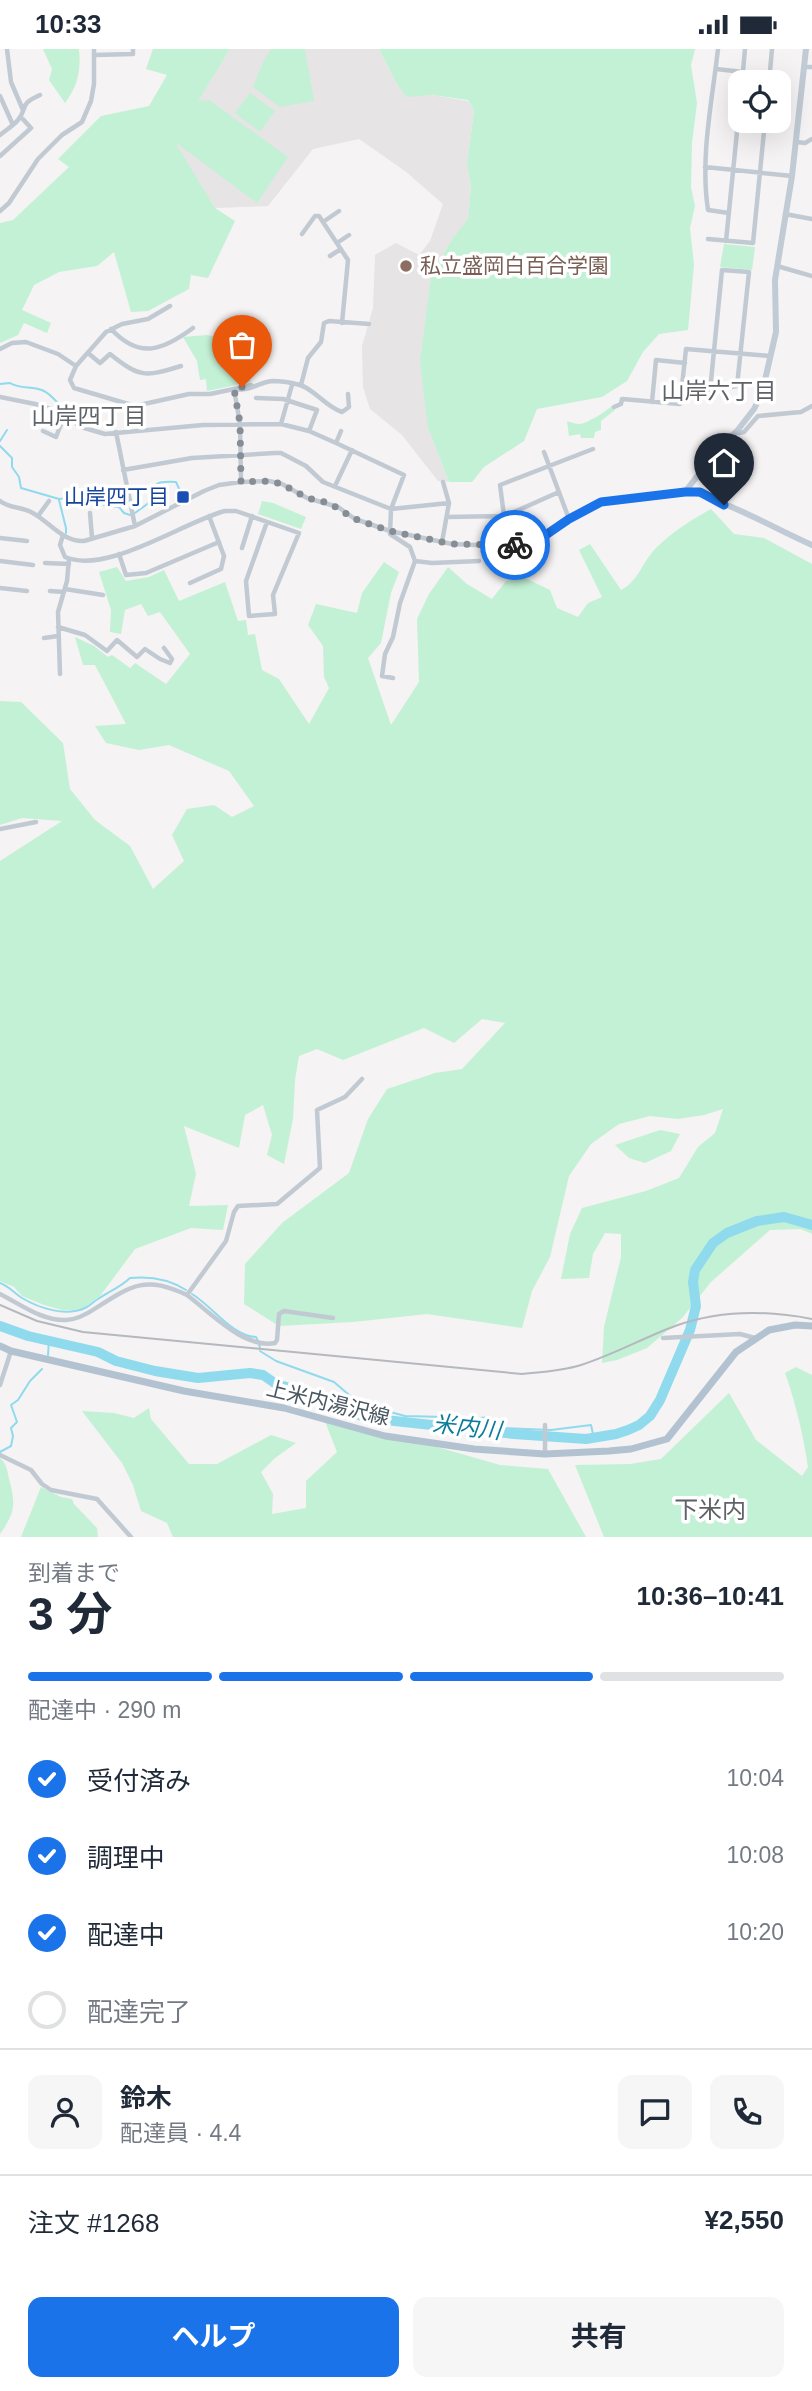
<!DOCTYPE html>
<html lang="ja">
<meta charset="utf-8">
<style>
body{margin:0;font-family:Arial,"Noto Sans JP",sans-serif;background:#f6f6f7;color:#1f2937;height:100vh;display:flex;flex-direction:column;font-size:26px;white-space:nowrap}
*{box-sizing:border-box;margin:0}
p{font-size:23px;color:#747a83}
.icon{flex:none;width:38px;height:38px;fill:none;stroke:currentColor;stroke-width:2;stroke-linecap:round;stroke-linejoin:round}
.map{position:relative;height:1488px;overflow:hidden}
.sheet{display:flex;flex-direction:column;background:#fff;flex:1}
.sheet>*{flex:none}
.buttons{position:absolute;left:728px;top:21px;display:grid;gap:14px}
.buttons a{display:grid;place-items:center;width:63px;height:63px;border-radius:14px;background:#fff;box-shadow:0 7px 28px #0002;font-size:35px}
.pin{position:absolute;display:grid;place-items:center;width:60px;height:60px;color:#fff;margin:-72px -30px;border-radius:50% 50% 50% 0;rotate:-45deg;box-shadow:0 0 7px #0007}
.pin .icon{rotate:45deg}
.courier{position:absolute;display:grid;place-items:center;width:70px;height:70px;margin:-35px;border:5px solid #1a73e8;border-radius:50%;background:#fff;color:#222;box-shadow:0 2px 9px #0007}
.head em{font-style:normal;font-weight:700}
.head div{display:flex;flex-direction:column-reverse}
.head{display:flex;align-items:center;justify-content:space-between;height:119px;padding:0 28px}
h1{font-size:46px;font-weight:700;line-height:52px}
.bar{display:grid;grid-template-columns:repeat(4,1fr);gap:10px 7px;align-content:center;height:84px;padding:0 28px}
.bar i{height:9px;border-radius:5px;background:#e0e1e3}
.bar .active{background:#1a73e8}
.bar p{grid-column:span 4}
.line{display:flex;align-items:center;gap:18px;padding:0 28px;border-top:2px solid #e0e1e3}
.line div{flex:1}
.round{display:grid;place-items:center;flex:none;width:74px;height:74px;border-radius:14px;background:#f6f6f7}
ol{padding:0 28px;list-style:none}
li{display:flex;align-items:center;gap:21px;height:77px}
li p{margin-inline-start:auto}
li .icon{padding:7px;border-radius:50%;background:#1a73e8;color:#fff;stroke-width:4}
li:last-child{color:#747a83}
li i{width:38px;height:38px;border:4px solid #e0e1e3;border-radius:50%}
.button{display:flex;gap:14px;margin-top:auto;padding:14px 28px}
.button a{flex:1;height:80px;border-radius:14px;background:#1a73e8;color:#fff;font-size:28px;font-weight:700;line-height:80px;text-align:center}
.button a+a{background:#f6f6f7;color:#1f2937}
.status{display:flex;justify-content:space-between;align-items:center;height:49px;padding:0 35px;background:#fff;direction:ltr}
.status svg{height:19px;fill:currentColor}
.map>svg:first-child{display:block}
</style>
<div class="status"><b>10:33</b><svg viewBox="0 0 49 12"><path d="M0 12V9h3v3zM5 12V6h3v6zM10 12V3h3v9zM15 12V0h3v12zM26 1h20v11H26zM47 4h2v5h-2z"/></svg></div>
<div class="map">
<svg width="812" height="1488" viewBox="0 0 812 1488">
<rect width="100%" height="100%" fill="#f5f3f3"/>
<!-- education -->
<path fill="#e6e4e5" d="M230,0H379L398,37L407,47L432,46L468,52L474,62L467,115L471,137L468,171L452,190L431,228L428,261V379L449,433L438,432L402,386L370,360L363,338L362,297L373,259L375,206L396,194L419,206L430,192L443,155L405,122L359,90L313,100L268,157L215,159L173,91Z"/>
<!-- green -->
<path fill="#c3f1d5" d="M43,0H79C81,21 78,37 65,54L49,31L52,20Z
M153,0H230L198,52L209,51L288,108L257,154L175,93L215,159L235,172L208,229L191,226L189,240L148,262L131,263L114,203L97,217L59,223L34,236L22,261L51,274L47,284L24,274L18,286L0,294V174L13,171L69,118L58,110L101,67L149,57L167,26L146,20Z
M272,0H305L314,52L280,58L253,38C258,27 264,7 272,0Z
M379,0H695L691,16L697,54L692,94L691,138L695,157L690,179L694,216L688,281L659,285L643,303L627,332L602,348L537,360L524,392L484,418L472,433H449L428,379L420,313L431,228L452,190L468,170L471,137L467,115L474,62L468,51L432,46L407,48L398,37Z
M250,44L275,62L260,83L235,64Z
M724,195L755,198L752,221L720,218Z
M207,286L243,292L259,301L260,312L247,326L251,333L207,342L206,330L200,331L197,312L183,288Z
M612,357L615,361L601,372V381L595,383L594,389H581L580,385L569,387L567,372C571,373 575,375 579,375C587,375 606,362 612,357Z
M262,452L273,454L306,468L301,480L258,465Z
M711,460L734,485L764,489L812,515V1185L801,1180L770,1181L711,1233L682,1269L647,1299L617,1311L602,1314L604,1278L621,1208V1185L605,1184L593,1205L589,1229L561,1230L570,1185L582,1159L646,1142L679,1129L698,1098L715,1084L723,1060L704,1066L678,1070L650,1067L619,1075L591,1095L569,1127L550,1208L532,1242L522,1279L427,1265L353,1273L279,1277L244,1255L245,1215L282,1174L349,1124L368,1070L387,1040L435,1024L462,1020L505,974L482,970L454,994L424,979L343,1011L317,1000L299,1007L295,1031L293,1070L284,1115L267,1106L272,1086L263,1056L245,1066L239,1099L184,1077L196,1125L189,1157L228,1156L223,1181L191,1179L135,1200L100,1247L85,1258L74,1261H62L44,1256L22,1247L14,1238L0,1232V812L62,772L22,769L0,776V652L21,653L63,694L70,740L95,771L130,797L153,840L184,812L172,786L187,760L214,756L232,768L254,757L229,722L169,696L139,701L106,694L95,677L126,675L95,616H83L75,588L94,597L108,608L112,606L130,619L135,614L166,635L190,605L160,563L148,567L141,555L125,561L121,585L110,583L111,561L99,523L117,518L126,532L149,528L164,521L179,552L225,533L238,572L246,571L248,586L255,585L262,621L279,630L309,675L329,639L324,628L323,597L308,576L316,555L357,564L362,544L384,513L399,523L391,544L381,594L368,609L391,676L419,633L417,570L429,545L448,518L467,535L492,550L506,532L525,529L550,541L557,559L578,568L588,554L602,548L579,501L590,495L621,541C639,532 642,513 656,499C672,483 691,471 711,460Z
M660,1081L680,1085L671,1102L645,1114L629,1109L615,1096Z
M796,1318L812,1326V1488H604L575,1416L630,1415L661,1410L729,1344L756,1391L802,1427L808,1418C803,1385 796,1355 785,1324Z
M149,1359L151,1370L189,1415H217L271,1386L296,1394L275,1409L261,1423L273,1445L272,1465L306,1459V1432L337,1403L324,1370L430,1396L500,1416L548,1420L586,1488H173L167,1474L141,1462L133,1436L122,1414L82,1362L114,1364L134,1369Z
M0,1409C7,1415 7,1421 9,1430C16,1455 15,1464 0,1485Z
M41,1438L61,1448L72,1450L74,1455L97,1479L98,1488H21Z"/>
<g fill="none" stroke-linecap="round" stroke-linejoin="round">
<!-- stream -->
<path stroke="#90daee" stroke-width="2" d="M0,335L10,334C21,341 33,336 44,342C54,347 60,359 71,365
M0,392L7,381
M0,397L12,409V418L19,428L21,439L59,450L76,448L92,449L104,456L119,458L124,464L130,466
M59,451L66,479V484
M135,464L150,453C155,433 154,432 176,433L182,446L188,443
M0,1234C10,1238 14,1244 22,1249C39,1259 65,1268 85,1259C90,1257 93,1253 98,1250C109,1242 118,1240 130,1229C149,1227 169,1230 186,1241
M192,1245C212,1257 232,1287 256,1288L258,1292
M259,1296L260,1298
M260,1302L276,1312L334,1333L355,1351L368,1357L405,1367L445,1368L462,1371L489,1368L494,1370L502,1379L551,1381L591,1376L593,1385L599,1388
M48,1306L49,1291
M0,1403L11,1397L13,1387L11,1379L17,1373L11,1356L18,1351L30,1332L42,1320"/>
<!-- river -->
<path stroke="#90daee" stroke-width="10" d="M0,1277L28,1287L98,1303L116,1312L155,1322L198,1329L250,1324L263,1326L276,1335L332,1351L357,1365L367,1369L514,1385L586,1390L616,1385L628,1381L639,1376L650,1367L660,1351L690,1281L696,1257L693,1233L695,1221L713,1194L727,1184L757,1172L784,1168L812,1176"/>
<!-- street -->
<path stroke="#c1cad2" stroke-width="4.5" d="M7,0L11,33L23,61
M718,0C712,53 700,108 708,161L729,164
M95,6L133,5V0
M804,18H812
M716,20L770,26
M742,33L745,0
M769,33L772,0
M0,47L13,76
M0,86C6,81 13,77 18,71C29,57 18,56 40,46
M797,93L805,94L812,90
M0,107L31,79L21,68
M705,118L792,127
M0,162L9,154L38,110L62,86L82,73L91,52L94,35V0
M785,165L812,170
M323,173L339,162
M302,185L315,167H319L348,211L342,274
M708,190L753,194L765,72
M726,192L740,53
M337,194L349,186
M330,207L341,200
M777,217L812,227
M722,221L749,223L737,337L710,342Z
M111,280C140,311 163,301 193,279
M0,300L12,294L26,293L58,305L76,317L70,331L74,339L135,357L189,345H210L234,340L240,375L241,433
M88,304L100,314L110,305C140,329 145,328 181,317
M76,317L106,283L122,275L148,270L170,257
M301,336L308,309L321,293L324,274L329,272L369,275
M234,340C250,343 259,333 272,332C279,332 293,334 300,336C314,340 326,358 342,363L349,358L348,345
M235,340L251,336
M0,348L35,355L63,364L81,378L105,385L203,376L281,375L309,382L336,394L404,426L391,460L390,485L410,498L415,512L432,514L479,512
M256,349L283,350L317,361L309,382
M652,353L656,311L685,314
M614,358L621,355L622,350L680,355L686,300L770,307
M281,375L292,336
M43,382L56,388L65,365
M737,382L739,384L744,383L758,367L801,363L812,357
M116,383L135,477
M336,394L341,382
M544,403L569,470
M123,421L192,409L275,404H281L306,417L323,433L391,460L449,454
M335,437L352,401
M0,452C9,459 21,458 31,463C49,472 62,493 84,492L135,477L204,442L219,436L241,433L269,432L282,435L307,449L338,458L355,470L390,482L452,495L499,497L534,494L569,470L601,453L685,443
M90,464L92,489
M38,467L49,452
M447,468L505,467L559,443
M63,486L60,496L65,508C107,526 183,473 225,462H236L299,484L273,546L275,565L249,567L246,532L267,473
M0,489L27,492
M442,493L449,454L443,433
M508,497L500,436L593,400
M242,499L252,467
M119,505L126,526L146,524L219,493
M0,512L33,516
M45,514L69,515
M190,534L221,520L224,507L209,467
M0,539L27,542
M65,540L103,546
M50,542L64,543
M58,578L85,586L107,602L117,591L137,608L145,600L160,610L170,614L172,610L164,599
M44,589L58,587
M60,625L58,563L67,532L69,510
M393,629L382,627L385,605L393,588L400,554L415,512
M0,780L36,773
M0,1245C20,1255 42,1272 66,1271C77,1271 87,1265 96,1259C133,1235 146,1227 187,1246L226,1192L234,1163L238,1157L277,1155L320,1119L317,1061L345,1048L362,1030
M187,1246C211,1264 244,1300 275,1294L277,1291L279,1265L284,1262L333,1269
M663,1289L740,1285L755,1289
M0,1336L11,1302
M545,1405V1376
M0,1406L31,1421L42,1435L51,1441L97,1450L131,1488"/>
<!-- secondary -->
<path stroke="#c1cbd6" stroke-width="6" d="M685,443L718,400L737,382L754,360L762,344L776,283L775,231L792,127L806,0
M685,443C702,443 712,451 727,456C756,468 783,483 812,496"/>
<!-- primary -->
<path stroke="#b3c2d1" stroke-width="7" d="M0,1297L11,1302L184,1342L284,1359L385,1387L474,1400L545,1405L609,1402L631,1400L667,1390L736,1303L769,1281L795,1276L812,1277"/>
<!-- rail -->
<path stroke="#b5b8bd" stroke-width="2" d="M0,1256L37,1272L83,1283L522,1325C542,1323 562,1322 581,1316C613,1306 643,1289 675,1277C719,1261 766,1261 812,1270"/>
</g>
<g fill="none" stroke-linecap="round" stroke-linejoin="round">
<!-- done -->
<path stroke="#868d94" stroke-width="7" stroke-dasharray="0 12.6" d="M242,338L234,340L240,374L241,433L269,432L282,435L307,449L329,454L355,470L390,482L452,495L515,496"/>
<!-- route -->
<path stroke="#1a73e8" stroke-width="9" d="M515,496L534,494L569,470L601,453L685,443H700L724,456"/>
</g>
<!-- markers -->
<circle fill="#8d6e63" stroke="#fff" stroke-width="2.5" cx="406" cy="217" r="7"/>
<rect fill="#1a4fb4" stroke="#fff" stroke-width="2.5" x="176" y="441" width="14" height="14" rx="3.5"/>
<g text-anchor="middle" stroke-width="7" stroke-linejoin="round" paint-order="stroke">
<!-- education labels -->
<g font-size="21" fill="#785e54" stroke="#fff" text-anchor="start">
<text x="420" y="224">私立盛岡白百合学園</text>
</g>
<!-- transit labels -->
<g font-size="21" fill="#164399" stroke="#fff" text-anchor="end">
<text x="169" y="455">山岸四丁目</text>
</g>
<!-- street labels -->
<g font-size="21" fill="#4a5661" stroke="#fff">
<text transform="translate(328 1354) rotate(14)" y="7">上米内湯沢線</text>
</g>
<!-- neighbourhood labels -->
<g font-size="23" fill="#5f6368" stroke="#fff">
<text x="719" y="350">山岸六丁目</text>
<text x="89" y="375">山岸四丁目</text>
</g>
<!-- water labels -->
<g font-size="23" font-style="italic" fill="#0c7c9b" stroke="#fff">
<text transform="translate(467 1378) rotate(6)" y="8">米内川</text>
</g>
<!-- quarter labels -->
<g font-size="24" fill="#5f6368" stroke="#fff">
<text x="710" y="1469">下米内</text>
</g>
</g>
</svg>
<div class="buttons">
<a><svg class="icon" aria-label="locate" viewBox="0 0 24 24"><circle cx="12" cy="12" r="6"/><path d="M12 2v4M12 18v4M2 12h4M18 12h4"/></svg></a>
</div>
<div class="pin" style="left:242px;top:338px;background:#ea580c"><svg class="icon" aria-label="bag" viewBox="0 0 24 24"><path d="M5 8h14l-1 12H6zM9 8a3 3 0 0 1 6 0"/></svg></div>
<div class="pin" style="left:724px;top:456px;background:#1f2937"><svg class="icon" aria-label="home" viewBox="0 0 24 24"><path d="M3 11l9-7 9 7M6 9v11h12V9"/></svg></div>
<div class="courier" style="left:515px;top:496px"><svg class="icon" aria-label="bike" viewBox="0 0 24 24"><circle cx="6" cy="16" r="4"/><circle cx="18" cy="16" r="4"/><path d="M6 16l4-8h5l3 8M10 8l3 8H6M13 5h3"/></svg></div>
</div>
<section class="sheet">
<div class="head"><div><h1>3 分</h1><p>到着まで</p></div><em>10:36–10:41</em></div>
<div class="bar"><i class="active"></i><i class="active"></i><i class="active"></i><i></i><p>配達中 · 290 m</p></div>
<ol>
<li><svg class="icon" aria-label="check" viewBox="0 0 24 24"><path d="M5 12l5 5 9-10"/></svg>受付済み<p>10:04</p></li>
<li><svg class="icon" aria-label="check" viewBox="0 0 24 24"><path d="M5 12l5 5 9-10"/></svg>調理中<p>10:08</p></li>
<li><svg class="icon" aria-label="check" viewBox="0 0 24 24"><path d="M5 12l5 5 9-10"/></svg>配達中<p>10:20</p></li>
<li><i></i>配達完了</li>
</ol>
<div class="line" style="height:126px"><a class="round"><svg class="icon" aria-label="person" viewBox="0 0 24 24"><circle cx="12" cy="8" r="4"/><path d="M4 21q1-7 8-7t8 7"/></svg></a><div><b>鈴木</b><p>配達員 · 4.4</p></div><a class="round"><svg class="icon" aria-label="chat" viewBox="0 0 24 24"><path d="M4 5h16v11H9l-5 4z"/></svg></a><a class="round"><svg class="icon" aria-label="phone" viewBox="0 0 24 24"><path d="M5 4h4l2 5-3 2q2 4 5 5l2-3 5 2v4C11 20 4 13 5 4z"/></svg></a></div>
<div class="line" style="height:91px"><div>注文 #1268</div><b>¥2,550</b></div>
<div class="button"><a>ヘルプ</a><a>共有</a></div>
</section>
